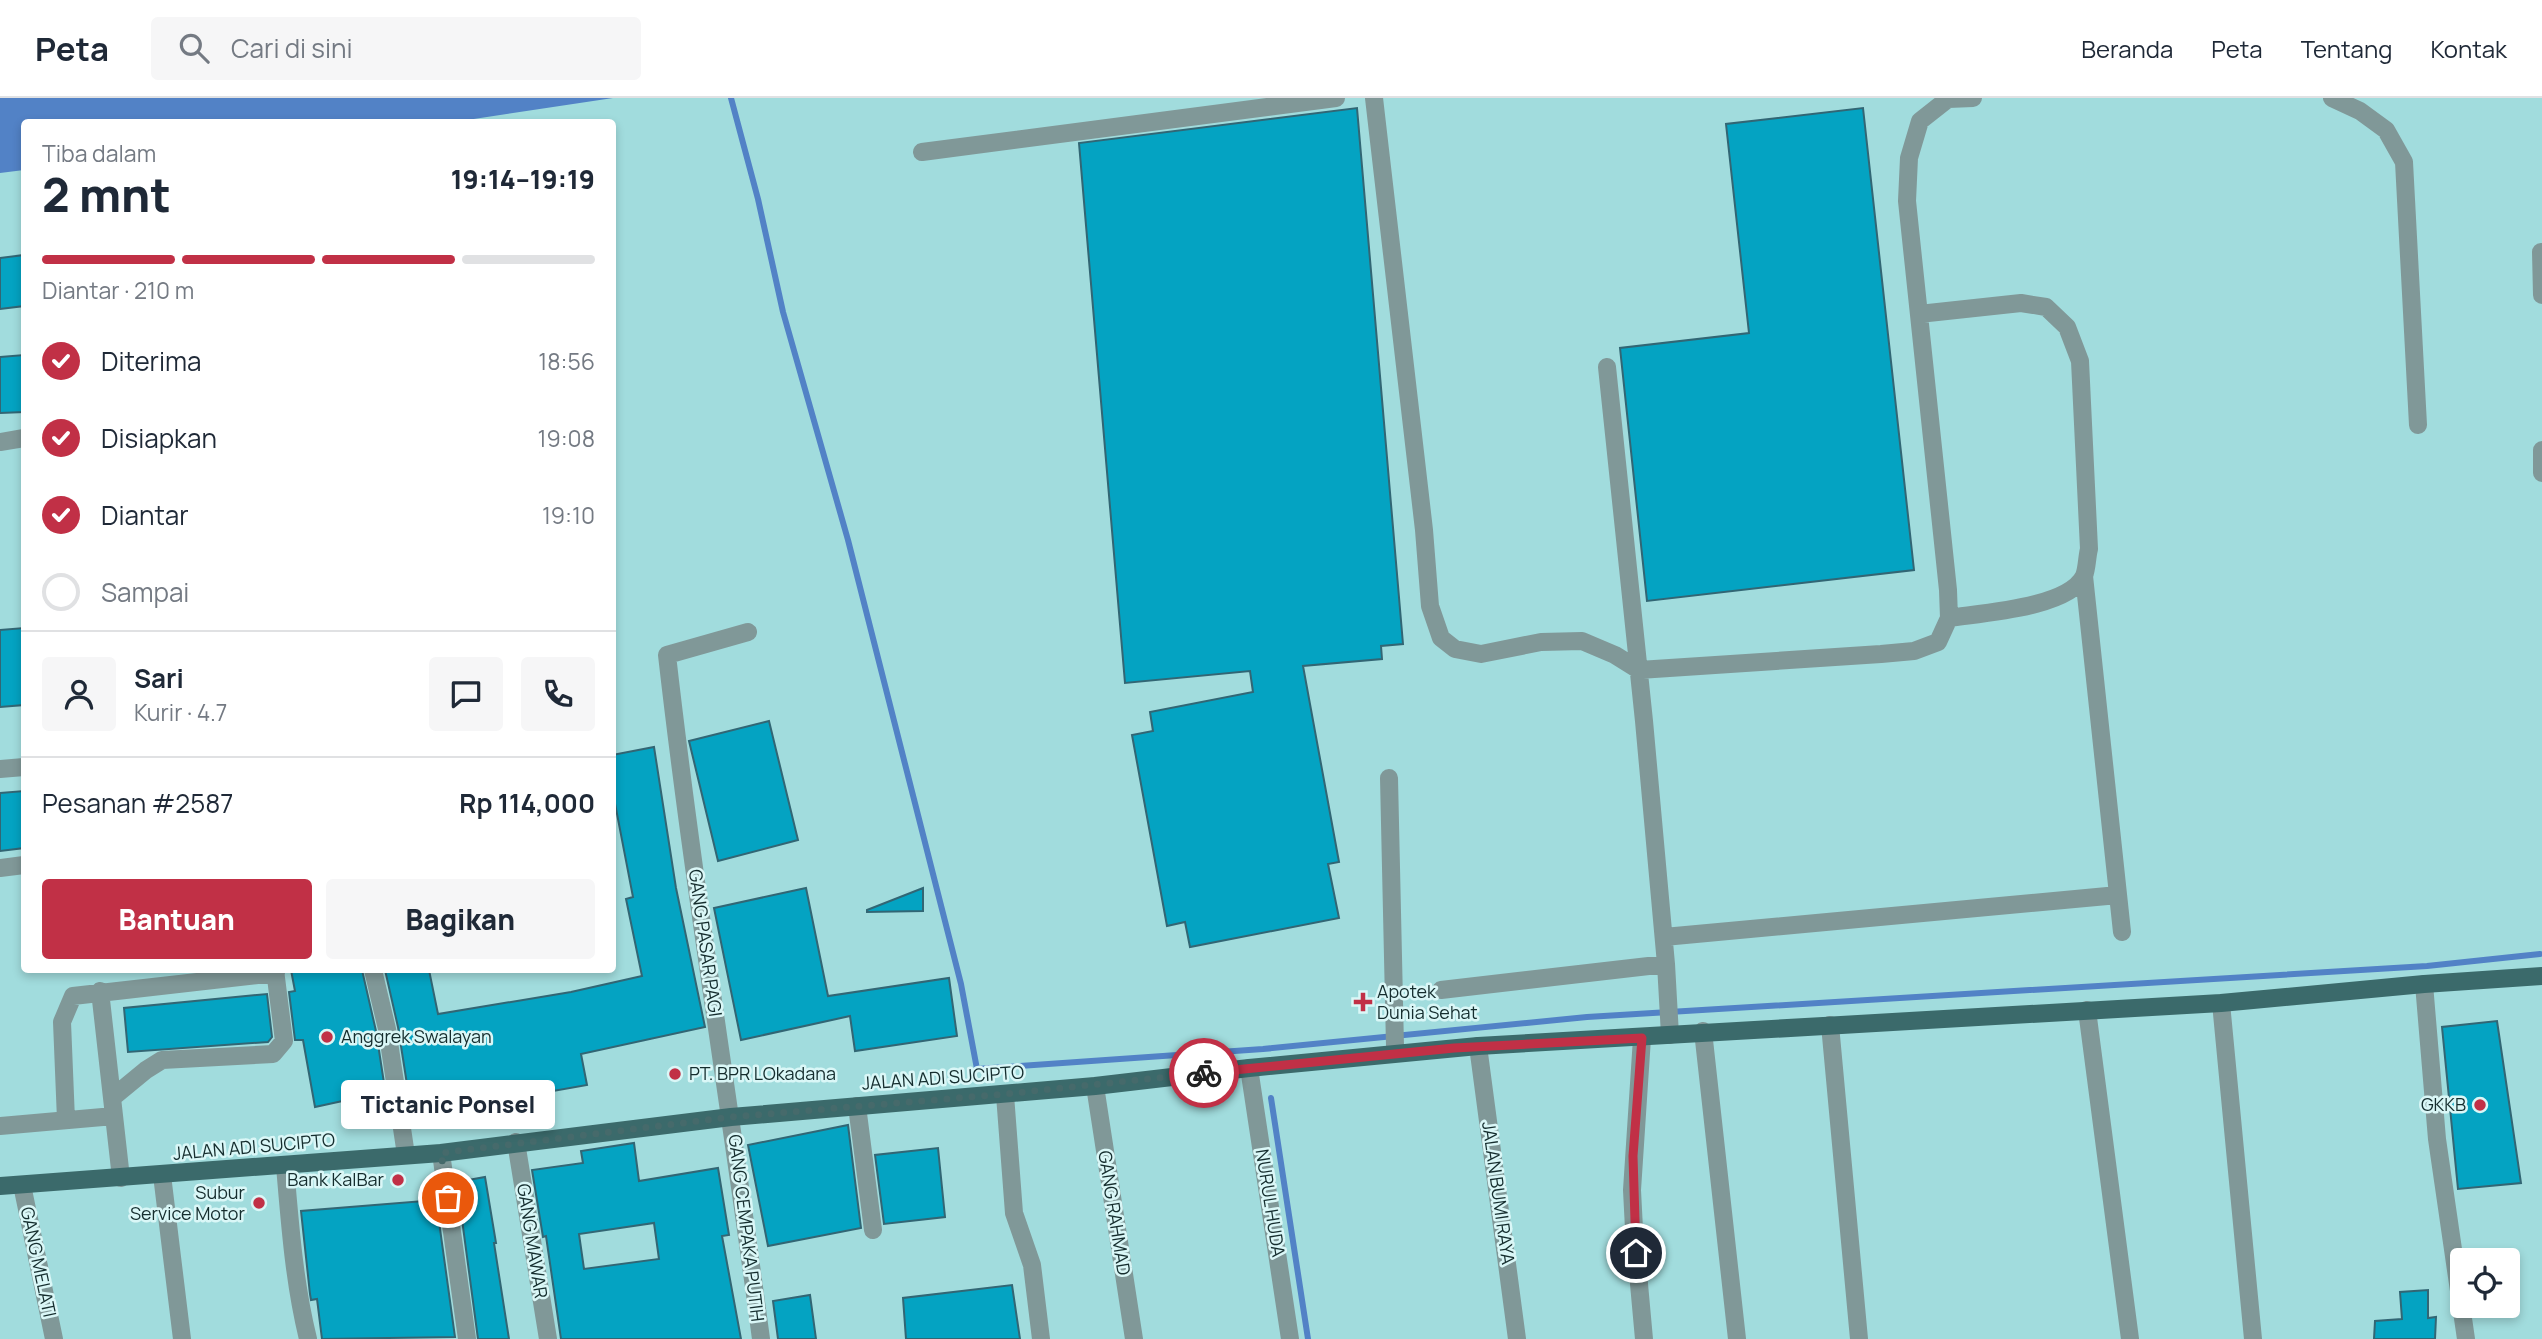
<!DOCTYPE html>
<html lang="id">
<meta charset="utf-8">
<style>
body{margin:0;font-family:Manrope,sans-serif;background:#f6f6f7;color:#1f2937;height:100vh;display:flex;flex-direction:column;font-size:26px;white-space:nowrap}
*{box-sizing:border-box;margin:0}
p{font-size:23px;color:#747a83}
.icon{flex:none;width:38px;height:38px;fill:none;stroke:currentColor;stroke-width:2;stroke-linecap:round;stroke-linejoin:round}
.map{position:relative;flex:1;overflow:hidden}
.panel{position:absolute;left:21px;top:21px;width:595px;height:854px;display:flex;flex-direction:column;background:#fff;border-radius:7px;box-shadow:0 4px 10px #0003}
.panel>*{flex:none}
.buttons{position:absolute;left:2450px;top:1150px;display:grid;gap:14px}
.buttons a{display:grid;place-items:center;width:70px;height:70px;border-radius:7px;background:#fff;box-shadow:0 4px 10px #0003;font-size:35px}
.pin{position:absolute;display:grid;place-items:center;width:60px;height:60px;color:#fff;margin:-30px;border:4px solid #fff;border-radius:50%;box-shadow:0 2px 7px #0007}
.courier{position:absolute;display:grid;place-items:center;width:70px;height:70px;margin:-35px;border:5px solid #c13046;border-radius:50%;background:#fff;color:#222;box-shadow:0 2px 9px #0007}
.bubble{position:absolute;height:49px;border-radius:7px;background:#fff;box-shadow:0 4px 10px #0003;font-size:23px;font-weight:800;line-height:49px;text-align:center}
.headline em{font-style:normal;font-weight:800}
.headline div{display:flex;flex-direction:column-reverse}
.headline{display:flex;align-items:center;justify-content:space-between;height:119px;padding:0 21px}
h1{font-size:46px;font-weight:800;line-height:52px}
.bar{display:grid;grid-template-columns:repeat(4,1fr);gap:10px 7px;align-content:center;height:84px;padding:0 21px}
.bar i{height:9px;border-radius:5px;background:#e0e1e3}
.bar .on{background:#c13046}
.bar p{grid-column:span 4}
.line{display:flex;align-items:center;gap:18px;padding:0 21px;border-top:2px solid #e0e1e3}
.line div{flex:1}
.round{display:grid;place-items:center;flex:none;width:74px;height:74px;border-radius:7px;background:#f6f6f7}
ol{padding:0 21px;list-style:none}
li{display:flex;align-items:center;gap:21px;height:77px}
li p{margin-inline-start:auto}
li .icon{padding:7px;border-radius:50%;background:#c13046;color:#fff;stroke-width:4}
li:last-child{color:#747a83}
li i{width:38px;height:38px;border:4px solid #e0e1e3;border-radius:50%}
.action{display:flex;gap:14px;margin-top:auto;padding:14px 21px}
.action a{flex:1;height:80px;border-radius:7px;background:#c13046;color:#fff;font-size:28px;font-weight:800;line-height:80px;text-align:center}
.action a+a{background:#f6f6f7;color:#1f2937}
header{display:flex;align-items:center;gap:42px;box-sizing:border-box;height:98px;padding:0 35px;background:#fff;border-bottom:2px solid #e0e1e3}
header strong{font-size:33px}
nav{display:flex;gap:38px;margin-inline-start:auto;font-size:24px}
.search{width:490px;height:63px;background:#f6f6f7;display:flex;align-items:center;gap:18px;box-sizing:border-box;padding:0 24px;border-radius:7px;color:#747a83;font-size:26px}
.map>svg:first-child{display:block}
</style>
<header>
<strong>Peta</strong>
<div class="search"><svg class="icon" aria-label="search" viewBox="0 0 24 24"><circle cx="10" cy="10" r="6"/><path d="M15 15l6 6"/></svg>Cari di sini</div>
<nav><a>Beranda</a><a>Peta</a><a>Tentang</a><a>Kontak</a></nav>
</header>
<div class="map">
<svg width="2542" height="1241" viewBox="0 0 2542 1241">
<rect width="100%" height="100%" fill="#a1dcdd"/>
<!-- water -->
<path fill="#5282c6" d="M0,0H613L454,24H24V72L0,75Z"/>
<g fill="none" stroke-linecap="round" stroke-linejoin="round">
<!-- stream -->
<path stroke="#5282c6" stroke-width="6" d="M731,0L758,101L783,214L848,442L961,886L977,971L1263,951L1587,919L2427,868L2540,856
M1271,1000L1308,1241"/>
</g>
<!-- building -->
<path fill="#04a3c2" stroke="#326674" stroke-width="2" fill-rule="evenodd" d="M1357,10L1403,546L1381,548L1382,561L1303,568L1339,764L1328,766L1339,820L1190,849L1185,824L1167,828L1132,637L1153,633L1150,614L1253,594L1250,573L1125,585L1079,45Z
M1863,10L1914,472L1647,503L1620,250L1749,235L1726,26Z
M24,157V208L0,211V160Z
M24,257V314L0,315V259Z
M24,530V607L0,609V532Z
M769,623L798,742L718,763L689,643Z
M654,649L676,790L705,929L581,956L587,987L412,1018L398,929L385,872H429L438,916L571,894L642,878L626,801L633,799L612,690V657Z
M24,693V750L0,753V695Z
M806,790L828,898L949,880L957,938L855,953L850,918L741,942L714,810Z
M923,790V813L867,814V812Z
M291,872H362L376,933L386,998L370,1000V997L315,1009L303,942H295L289,894L295,893Z
M267,896L272,939L268,944L128,954L124,910Z
M2497,923L2521,1085L2458,1091L2442,929Z
M848,1027L861,1130L768,1148L748,1047Z
M634,1045L639,1083L718,1070L729,1137L722,1138L741,1241H561L546,1138L543,1139L532,1072L583,1065L581,1053ZM654,1125L659,1161L584,1171L579,1136Z
M938,1050L945,1119L884,1126L875,1057Z
M485,1079L496,1145H494L509,1241H478L457,1084Z
M436,1102L455,1239L322,1241L317,1201L311,1202L310,1196L301,1113Z
M1012,1187L1020,1241H906L903,1200Z
M2428,1192V1220L2436,1219L2435,1241H2374L2375,1223L2402,1221L2400,1194Z
M810,1197L816,1241H778L773,1203Z"/>
<g fill="none" stroke-linecap="round" stroke-linejoin="round">
<!-- minor -->
<path stroke="#809898" stroke-width="18" d="M1374,0L1424,432L1430,508L1441,540L1455,551L1481,556L1541,544L1582,543L1615,557L1639,572L1881,556L1914,553L1938,544L1949,520L1948,492L1907,103L1909,60L1920,23L1948,1L1973,0
M2332,0L2360,13L2386,32L2404,64L2418,327
M922,54L1336,0
M2541,154L2542,197
M1919,216L2021,205L2046,209L2067,229L2080,263L2089,451C2087,458 2087,471 2084,478C2068,510 1981,515 1949,520
M1607,269L1644,623L1666,866L1670,937
M0,344L24,340
M2542,352V375
M2084,478L2122,834
M748,534L667,557C693,786 731,1013 761,1241
M0,671L24,669
M1389,680L1395,948
M0,770L24,767
M1664,839L2118,797
M373,872L387,931L406,1057
M2424,886L2437,1041L2466,1241
M1441,892L1666,866
M100,893L121,1080
M2221,905L2253,1241
M2087,912L2130,1241
M1830,927L1859,1241
M1703,933L1737,1241
M1642,940L1632,1092L1634,1131L1644,1241
M1478,948L1517,1241
M1249,970L1290,1241
M1095,988L1134,1241
M1005,997L1014,1115L1032,1167L1041,1241
M112,1000L146,972L162,962L273,956L284,943L275,872
M857,1008L873,1132
M66,1022L62,924L73,898L276,875
M0,1028L114,1018
M516,1044L548,1241
M441,1055L467,1241
M285,1068C290,1126 294,1184 308,1241
M162,1077L182,1241
M22,1087L54,1241"/>
<!-- major -->
<path stroke="#3b6a6b" stroke-width="18" d="M0,1088L441,1055L731,1019L1095,988L1249,970L1478,948L2221,905L2424,886L2542,878"/>
</g>
<g fill="none" stroke-linecap="round" stroke-linejoin="round">
<!-- done -->
<path stroke="#466a6b" stroke-width="7" stroke-dasharray="0 12.6" d="M448,1100L441,1055L731,1019L1005,996L1204,975"/>
<!-- route -->
<path stroke="#c13046" stroke-width="9" d="M1204,975L1454,950L1642,940L1633,1058L1636,1155"/>
</g>
<!-- markers -->
<g fill="#c13046" stroke="#daf7f7" stroke-width="2.5">
<path d="M1359.5 893.5h7v7h7v7h-7v7h-7v-7h-7v-7h7z"/>
<circle cx="327" cy="939" r="7"/>
<circle cx="675" cy="976" r="7"/>
<circle cx="2480" cy="1007" r="7"/>
<circle cx="398" cy="1082" r="7"/>
<circle cx="259" cy="1105" r="7"/>
</g>
<g text-anchor="middle" stroke-width="5" stroke-linejoin="round" paint-order="stroke">
<!-- street labels -->
<g font-size="18" fill="#152d2e" stroke="#daf7f7">
<text transform="translate(705 845) rotate(82)" y="6">GANG PASAR PAGI</text>
<text transform="translate(943 980) rotate(-4)" y="6">JALAN ADI SUCIPTO</text>
<text transform="translate(254 1049) rotate(-5)" y="6">JALAN ADI SUCIPTO</text>
<text transform="translate(1498 1095) rotate(82)" y="6">JALAN BUMI RAYA</text>
<text transform="translate(1270 1105) rotate(81)" y="6">NURUL HUDA</text>
<text transform="translate(1114 1115) rotate(81)" y="6">GANG RAHMAD</text>
<text transform="translate(746 1130) rotate(83)" y="6">GANG CEMPAKA PUTIH</text>
<text transform="translate(532 1143) rotate(81)" y="6">GANG MAWAR</text>
<text transform="translate(38 1164) rotate(78)" y="6">GANG MELATI</text>
</g>
<!-- poi labels -->
<g font-size="18" fill="#152d2e" stroke="#daf7f7" text-anchor="start">
<text x="1377" y="900">Apotek<tspan x="1377" dy="21">Dunia Sehat</tspan></text>
<text x="341" y="945">Anggrek Swalayan</text>
<text x="689" y="982">PT. BPR LOkadana</text>
<text x="2466" y="1013" text-anchor="end">GKKB</text>
<text x="384" y="1088" text-anchor="end">Bank KalBar</text>
<text x="245" y="1101" text-anchor="end">Subur<tspan x="245" dy="21">Service Motor</tspan></text>
</g>
</g>
</svg>
<div class="buttons">
<a><svg class="icon" aria-label="locate" viewBox="0 0 24 24"><circle cx="12" cy="12" r="6"/><path d="M12 2v4M12 18v4M2 12h4M18 12h4"/></svg></a>
</div>
<div class="pin" style="left:448px;top:1100px;background:#ea580c"><svg class="icon" aria-label="bag" viewBox="0 0 24 24"><path d="M5 8h14l-1 12H6zM9 8a3 3 0 0 1 6 0"/></svg></div>
<div class="pin" style="left:1636px;top:1155px;background:#1f2937"><svg class="icon" aria-label="home" viewBox="0 0 24 24"><path d="M3 11l9-7 9 7M6 9v11h12V9"/></svg></div>
<div class="courier" style="left:1204px;top:975px"><svg class="icon" aria-label="bike" viewBox="0 0 24 24"><circle cx="6" cy="16" r="4"/><circle cx="18" cy="16" r="4"/><path d="M6 16l4-8h5l3 8M10 8l3 8H6M13 5h3"/></svg></div>
<div class="bubble" style="left:341px;top:982px;width:214px">Tictanic Ponsel</div>
<section class="panel">
<div class="headline"><div><h1>2 mnt</h1><p>Tiba dalam</p></div><em>19:14–19:19</em></div>
<div class="bar"><i class="on"></i><i class="on"></i><i class="on"></i><i></i><p>Diantar · 210 m</p></div>
<ol>
<li><svg class="icon" aria-label="check" viewBox="0 0 24 24"><path d="M5 12l5 5 9-10"/></svg>Diterima<p>18:56</p></li>
<li><svg class="icon" aria-label="check" viewBox="0 0 24 24"><path d="M5 12l5 5 9-10"/></svg>Disiapkan<p>19:08</p></li>
<li><svg class="icon" aria-label="check" viewBox="0 0 24 24"><path d="M5 12l5 5 9-10"/></svg>Diantar<p>19:10</p></li>
<li><i></i>Sampai</li>
</ol>
<div class="line" style="height:126px"><a class="round"><svg class="icon" aria-label="person" viewBox="0 0 24 24"><circle cx="12" cy="8" r="4"/><path d="M4 21q1-7 8-7t8 7"/></svg></a><div><b>Sari</b><p>Kurir · 4.7</p></div><a class="round"><svg class="icon" aria-label="chat" viewBox="0 0 24 24"><path d="M4 5h16v11H9l-5 4z"/></svg></a><a class="round"><svg class="icon" aria-label="phone" viewBox="0 0 24 24"><path d="M5 4h4l2 5-3 2q2 4 5 5l2-3 5 2v4C11 20 4 13 5 4z"/></svg></a></div>
<div class="line" style="height:91px"><div>Pesanan #2587</div><b>Rp 114,000</b></div>
<div class="action"><a>Bantuan</a><a>Bagikan</a></div>
</section>
</div>
